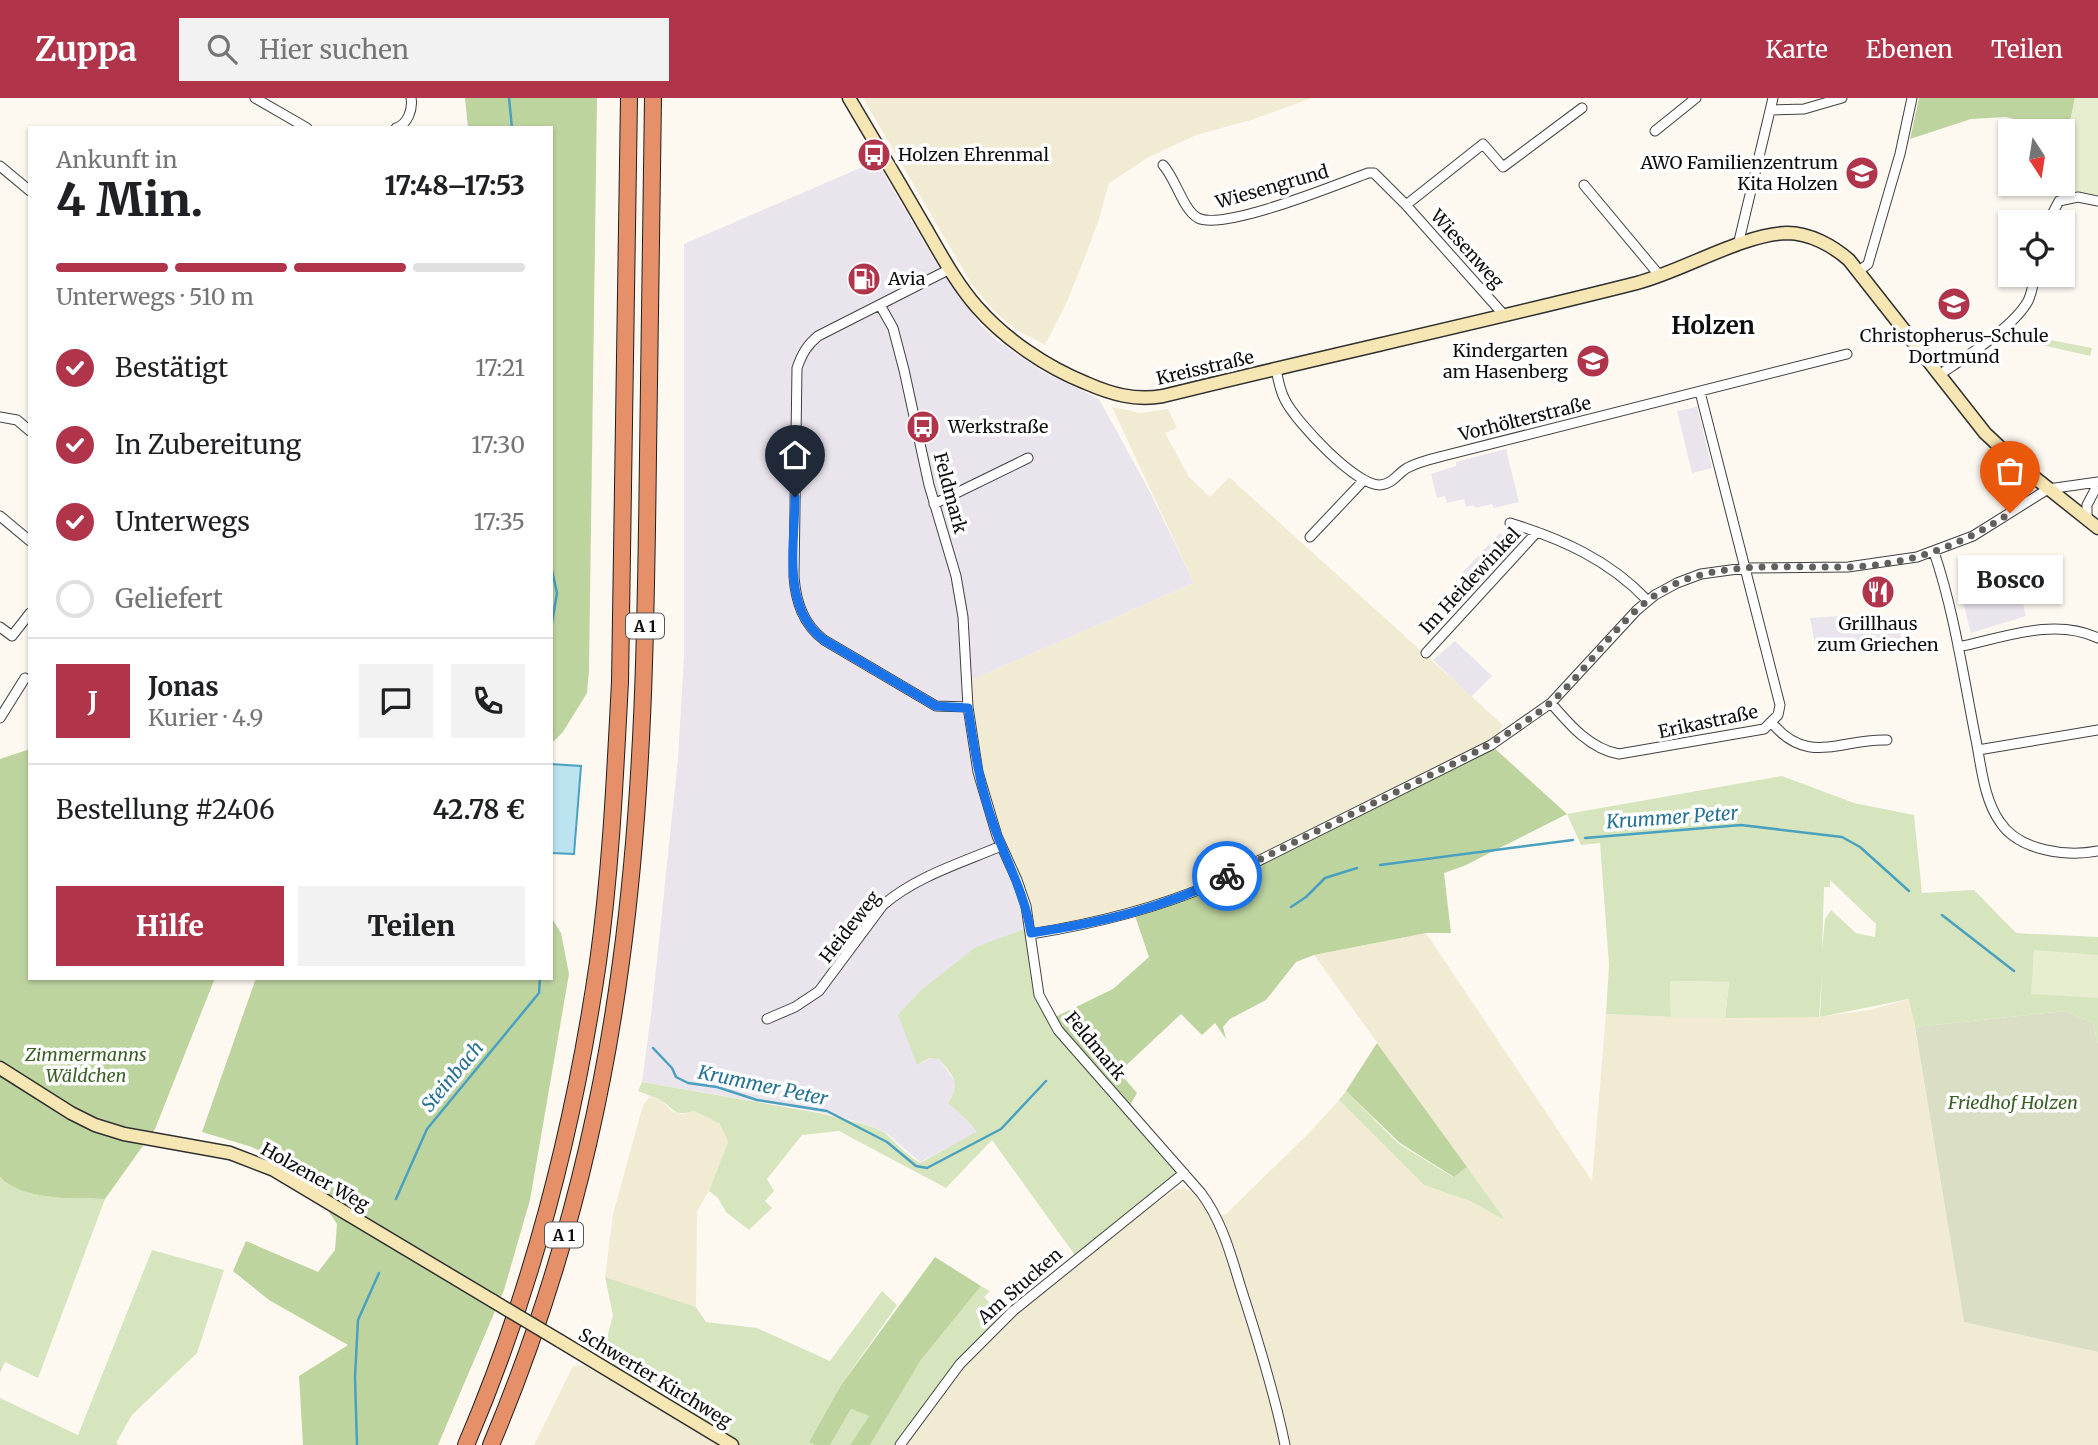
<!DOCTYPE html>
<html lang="de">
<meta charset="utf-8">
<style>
body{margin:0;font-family:Merriweather,serif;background:#f2f2f2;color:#202124;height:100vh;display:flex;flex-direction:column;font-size:26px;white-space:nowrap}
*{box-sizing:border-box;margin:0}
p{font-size:23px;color:#757577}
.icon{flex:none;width:38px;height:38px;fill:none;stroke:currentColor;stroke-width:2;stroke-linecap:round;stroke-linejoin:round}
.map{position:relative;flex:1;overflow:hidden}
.details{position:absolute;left:28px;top:28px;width:525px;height:854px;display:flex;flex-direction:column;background:#fff;border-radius:0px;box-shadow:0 2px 5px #0004}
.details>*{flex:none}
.needle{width:46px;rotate:168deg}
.buttons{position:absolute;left:1998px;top:21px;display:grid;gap:14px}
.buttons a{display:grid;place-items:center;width:77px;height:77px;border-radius:0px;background:#fff;box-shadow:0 2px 5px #0004;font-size:35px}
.pin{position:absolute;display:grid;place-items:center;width:60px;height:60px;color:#fff;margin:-72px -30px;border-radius:50% 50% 50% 0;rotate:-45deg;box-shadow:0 0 7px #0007}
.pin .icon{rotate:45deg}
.courier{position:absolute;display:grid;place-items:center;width:70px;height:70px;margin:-35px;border:5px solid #1a73e8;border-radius:50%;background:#fff;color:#222;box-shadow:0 2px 9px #0007}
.bubble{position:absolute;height:49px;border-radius:0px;background:#fff;box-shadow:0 2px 5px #0004;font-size:23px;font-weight:800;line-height:49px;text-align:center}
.summary em{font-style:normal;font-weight:800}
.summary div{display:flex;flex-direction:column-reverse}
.summary{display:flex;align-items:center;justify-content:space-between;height:119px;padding:0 28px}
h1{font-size:46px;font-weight:800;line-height:52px}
.bar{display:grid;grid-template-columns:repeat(4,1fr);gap:10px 7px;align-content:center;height:84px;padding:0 28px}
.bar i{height:9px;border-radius:5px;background:#e0e0e0}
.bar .current{background:#b0354b}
.bar p{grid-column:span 4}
.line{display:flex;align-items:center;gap:18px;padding:0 28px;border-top:2px solid #e0e0e0}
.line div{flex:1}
.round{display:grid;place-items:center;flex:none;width:74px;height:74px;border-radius:0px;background:#f2f2f2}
ol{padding:0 28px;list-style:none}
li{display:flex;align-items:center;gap:21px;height:77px}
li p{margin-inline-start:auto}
li .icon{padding:7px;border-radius:50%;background:#b0354b;color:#fff;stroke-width:4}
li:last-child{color:#757577}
li i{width:38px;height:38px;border:4px solid #e0e0e0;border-radius:50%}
.action{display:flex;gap:14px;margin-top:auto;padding:14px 28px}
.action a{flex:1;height:80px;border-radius:0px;background:#b0354b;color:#fff;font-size:28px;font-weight:800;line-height:80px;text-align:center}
.action a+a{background:#f2f2f2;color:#202124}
header{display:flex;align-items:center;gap:42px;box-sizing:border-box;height:98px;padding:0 35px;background:#b0354b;color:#fff}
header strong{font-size:33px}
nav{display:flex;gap:38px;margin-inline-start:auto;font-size:24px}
.search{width:490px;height:63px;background:#f2f2f2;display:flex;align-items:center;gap:18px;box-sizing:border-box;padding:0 24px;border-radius:0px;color:#757577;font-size:26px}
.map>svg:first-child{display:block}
</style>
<header>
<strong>Zuppa</strong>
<div class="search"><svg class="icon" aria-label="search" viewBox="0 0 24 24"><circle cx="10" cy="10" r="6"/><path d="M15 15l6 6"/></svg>Hier suchen</div>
<nav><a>Karte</a><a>Ebenen</a><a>Teilen</a></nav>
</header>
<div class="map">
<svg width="2098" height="1347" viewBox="0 0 2098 1347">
<rect width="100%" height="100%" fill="#fdf9f1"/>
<!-- industrial -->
<path fill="#eae4ec" d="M874,64H877L936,165L980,226L995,241L1043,274L1099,301L1151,396L1194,485L967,584L1030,829L918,967L930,960L939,961L956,985V994L948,1005L971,1026L976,1035L920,1064L885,1034L863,1025L819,1014L642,984L652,909L678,661L684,558V146Z
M1697,309L1712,370L1692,375L1677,313Z
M1506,351L1519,404L1494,410L1492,406L1475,410L1474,407L1466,409L1464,401L1447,405L1445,398L1437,400L1431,376L1456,368V364Z
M1500,435L1515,449L1473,494L1458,479Z
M2015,477L2026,518L1971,535L1958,485L1967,483L1969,488Z
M1841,518L1842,527L1900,524L1901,543L1815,547L1810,520Z
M1455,543L1492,578L1471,599L1433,562Z"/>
<!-- farmland -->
<path fill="#f1ebd3" d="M863,0H1312L1251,22L1196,37L1149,59L1109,85L1098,124L1083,164L1066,206L1045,247L1017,232L996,215L974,190Z
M1112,309L1140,315L1168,311L1177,330L1165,335L1189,379L1210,399L1229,379L1503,627L1491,647L1175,802L1031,836L978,674L967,584L1194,485Z
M1426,835L1592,1083L1606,916L1671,919H1819L1869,912L1910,901L1964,1224L2098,1254V1347H900L960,1266L1077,1160L1175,1092L1183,1090L1191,1093L1213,1119L1226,1116L1308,1036L1339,1002L1424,1087L1470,1103L1504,1121L1314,857Z
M650,998L662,1003L671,1013L682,1016L694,1013L720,1026L728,1044L709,1093L697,1113L696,1209L605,1179L613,1116L643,1007Z
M600,1267L732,1347H534L573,1268Z"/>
<!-- green -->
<path fill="#d7e5be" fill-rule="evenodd" d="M2019,236L2092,250L2090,258L2024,243L2019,240Z
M1782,678L1854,705L1914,717L1922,795L1974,792L2016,835L2098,839V946L2093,925L2066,913L1915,929L1909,901L1820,919L1822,875L1819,919L1725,920L1729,884L1670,883L1671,919L1606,916L1609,867L1600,745L1581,747L1567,716ZM1830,782L1876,826L1875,839L1856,835L1831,812L1825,821L1822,852L1824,789H1830Z
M1030,829L1033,864L1051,921L1184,1075L1077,1160L992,1042L946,1090L839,1033L802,1037L767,1081L774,1093L765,1103L772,1110L749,1132L726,1114L718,1100L709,1093L728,1044L720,1026L694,1013C672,1019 676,1011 660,1002C653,998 645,996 638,993L642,984L819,1015L864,1026L884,1034L907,1056L920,1065L976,1034L971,1026L948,1005C962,985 953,978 939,961L929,960L917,967L898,917L920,893L976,849Z
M1346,993L1399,1046L1453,1079L1467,1069L1505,1122L1470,1103L1424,1087L1339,1002Z
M0,1079C23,1103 75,1100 105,1101L38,1280L5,1264L0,1275Z
M152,1152L224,1172L197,1255L132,1317L116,1345L119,1347H0V1300L78,1337Z
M605,1179L696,1209L706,1224L757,1230L830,1263L882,1193L897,1207L841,1287L809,1344L814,1347H732L600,1267L613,1217Z
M981,1188L990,1193L984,1199L993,1208L1000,1202L1013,1213L984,1241L900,1347H870L921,1262Z
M851,1311L869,1318L850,1347H830Z"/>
<!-- forest -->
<path fill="#bed49f" d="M465,0H597L589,573L587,595L563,634L551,646V30H468Z
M1919,0H2075L2068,34L2006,19L1971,21L1910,41Z
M1491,647L1567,716L1464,768L1444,775L1451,835H1426L1314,857L1296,864L1266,902L1230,921L1223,929L1226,941L1215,925L1202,937L1181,916L1119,974L1137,995L1130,1007L1082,959L1051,921L1113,891L1149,859L1134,815L1175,802Z
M30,651V880H215L155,1031L105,1101C75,1100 22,1103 0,1079V661Z
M551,819L561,835L569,876L530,1102L504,1192L438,1347H303L299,1278L348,1247L269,1202L233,1173L246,1143L318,1174L335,1152L337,1126L304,1077L252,1049L202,1034L256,880H551Z
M1377,945L1467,1069L1454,1079L1400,1045L1346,993Z
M935,1159L981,1188L921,1262L870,1347H850L869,1318L851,1311L830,1347H814L809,1344L841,1287Z"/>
<!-- cemetery -->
<path fill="#d9dec4" d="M2066,913L2093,925L2098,946V1254L1964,1224L1915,929Z"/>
<!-- pitch -->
<path fill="#e7edcf" d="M2075,0H2098V97L2061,90L2067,63L2068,34Z
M2034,852L2098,857V900L2031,896Z
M1670,883L1729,884L1725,920L1671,919Z"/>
<!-- water -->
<path fill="#bbe3f0" stroke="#4aa0bf" stroke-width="2" d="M551,666L581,668L574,756L551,755Z"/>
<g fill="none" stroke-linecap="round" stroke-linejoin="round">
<!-- stream -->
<path stroke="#4aa0bf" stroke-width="2.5" d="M509,0L512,30
M551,468L557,495L551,531
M1585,740L1741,727L1842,739L1860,749L1909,793
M1380,767L1573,742
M1291,809L1306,799L1325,780L1357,770
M1942,817L2014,873
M653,950L672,970L676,979L688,985L717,989L757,1002L827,1013L887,1044L916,1068L927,1070L1001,1031L1046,983
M396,1101L427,1031L539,895L540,880
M357,1347L355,1279L358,1222L379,1175"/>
<defs>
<path id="minor" d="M255,0L307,30
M1770,12L1804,11L1842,0
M396,30C408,26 413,11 411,0
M1655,33L1696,0
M1163,67C1176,81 1183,112 1198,120C1224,133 1338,86 1368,75H1374L1406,107L1504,217
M0,68L30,93
M1584,87L1660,178
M1406,107L1483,46L1503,69L1582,10
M2048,124L2059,103L2078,99L2098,103
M1738,147L1773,0
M950,171L818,238C807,247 802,256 797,270L794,479C796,504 803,526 824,542L936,608L968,609
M1859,173L1868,166L1900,56L1912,0
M880,207L893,230L904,272L929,387L956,478L963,519L968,609L978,674L997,738L1017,782L1026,808L1039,897L1058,932L1201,1095C1222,1123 1231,1157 1241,1190C1258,1242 1274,1293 1285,1347
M1276,271C1278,282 1280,293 1285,302C1296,324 1356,388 1380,387C1393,386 1397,376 1407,370C1418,364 1431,361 1443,358L1847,256
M1939,277C1964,260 2013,230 2028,203C2032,195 2033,186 2035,177
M0,319L17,322L30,333
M934,406L1028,360
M0,418L30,443
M2087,421V407L2098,386
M1510,425C1562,441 1609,462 1647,502
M1310,439L1363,383
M1934,454C1954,513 1963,576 1975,637C1981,665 1983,700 2000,724C2019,753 2067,759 2098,753
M0,529L12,538L30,515
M1958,549C2002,540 2054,519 2098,540
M1426,555L1537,434
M1551,605C1569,626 1590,651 1619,656L1764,631L1778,617L1780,607L1700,294
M0,620L25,580
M1772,625C1808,669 1842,640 1887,642
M1978,652L2098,632
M1031,836C1093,826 1152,812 1210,787L1491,647L1551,605L1637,512L1655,497L1677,485L1701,476L1745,470L1848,469L1917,459L1973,438L2048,391L2098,384
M767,921L795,909L819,893L883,807C917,778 961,765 1001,748
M900,1347L960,1266L1013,1213L1184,1075"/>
<path id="secondary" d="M849,0C873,41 898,82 922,124C939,153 955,184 977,209C1005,241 1046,269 1086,285C1111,296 1135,303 1163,298C1321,259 1479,225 1637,185C1683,173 1743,136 1787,135C1810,135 1833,148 1849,162L1985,335L2019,367L2098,430
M0,970L71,1015L95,1027L124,1036L230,1055L274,1072L493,1203
M560,1243L732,1347"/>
<path id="motorway" d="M466,1347C532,1193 574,1029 598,864C611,771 615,678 620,584L629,0
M491,1347C556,1193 599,1030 621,864C644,696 646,526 648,357C649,238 651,119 653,0"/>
</defs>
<!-- minor casing -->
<use href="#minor" stroke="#414141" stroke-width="11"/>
<!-- secondary casing -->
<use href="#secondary" stroke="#303030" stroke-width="15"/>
<!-- motorway casing -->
<use href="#motorway" stroke="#1f1f1f" stroke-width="18"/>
<!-- minor -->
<use href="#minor" stroke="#fff" stroke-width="9"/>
<!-- secondary -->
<use href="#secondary" stroke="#f6e6b3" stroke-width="12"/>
<!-- motorway -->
<use href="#motorway" stroke="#e59068" stroke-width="16"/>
<defs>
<path id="secondary-bridge" d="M493,1203L560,1243"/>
</defs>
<!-- secondary-bridge casing -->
<use href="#secondary-bridge" stroke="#303030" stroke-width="15" stroke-linecap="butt"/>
<!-- secondary-bridge -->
<use href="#secondary-bridge" stroke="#f6e6b3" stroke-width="12"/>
</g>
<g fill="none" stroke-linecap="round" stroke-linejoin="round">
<!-- done -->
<path stroke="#62605d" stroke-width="7" stroke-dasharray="0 12.6" d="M1227,778C1288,747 1350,717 1412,686C1455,665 1497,645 1536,616C1589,579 1618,510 1679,484C1732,463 1791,470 1846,469C1906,468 1961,448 2010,415"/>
<!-- route -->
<path stroke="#1a73e8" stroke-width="9" d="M795,399C795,446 781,510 824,542L936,608L968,610C974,648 979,685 992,722C1005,762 1024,792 1031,835C1099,825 1165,810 1227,778"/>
</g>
<!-- icons -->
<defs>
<symbol id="bus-disc" viewBox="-11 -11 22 22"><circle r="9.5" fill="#b0354b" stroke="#fff"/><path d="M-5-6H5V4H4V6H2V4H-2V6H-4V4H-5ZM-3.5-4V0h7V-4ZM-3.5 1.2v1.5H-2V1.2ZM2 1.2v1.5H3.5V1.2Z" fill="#fff"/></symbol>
<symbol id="school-disc" viewBox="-11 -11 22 22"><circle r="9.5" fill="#b0354b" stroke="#fff"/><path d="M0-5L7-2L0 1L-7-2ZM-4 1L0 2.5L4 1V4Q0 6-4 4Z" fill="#fff"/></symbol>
<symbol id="fuel-disc" viewBox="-11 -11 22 22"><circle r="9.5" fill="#b0354b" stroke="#fff"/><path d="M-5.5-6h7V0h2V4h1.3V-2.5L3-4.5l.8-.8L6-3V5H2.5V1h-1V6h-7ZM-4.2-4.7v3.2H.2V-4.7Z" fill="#fff"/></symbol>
<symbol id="restaurant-disc" viewBox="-11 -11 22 22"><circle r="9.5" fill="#b0354b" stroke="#fff"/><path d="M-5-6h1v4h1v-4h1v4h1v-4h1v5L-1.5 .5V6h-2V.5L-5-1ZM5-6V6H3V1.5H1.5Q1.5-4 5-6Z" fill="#fff"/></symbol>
</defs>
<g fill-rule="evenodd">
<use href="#bus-disc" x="855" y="38" width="38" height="38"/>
<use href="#school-disc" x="1843" y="56" width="38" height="38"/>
<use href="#fuel-disc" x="845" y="162" width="38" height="38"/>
<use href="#school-disc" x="1935" y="187" width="38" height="38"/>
<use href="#school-disc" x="1574" y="244" width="38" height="38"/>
<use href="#bus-disc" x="904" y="310" width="38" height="38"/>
<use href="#restaurant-disc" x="1859" y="475" width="38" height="38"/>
</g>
<g text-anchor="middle" stroke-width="7" stroke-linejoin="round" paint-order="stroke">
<!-- shield labels -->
<g fill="#fff" stroke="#565656" stroke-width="2">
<rect x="626" y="515.5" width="38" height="25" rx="5"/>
<rect x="545" y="1124.5" width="38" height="25" rx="5"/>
</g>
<g font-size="16" font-weight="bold" fill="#0e0e0e">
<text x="645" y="534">A 1</text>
<text x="564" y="1143">A 1</text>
</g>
<!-- poi labels -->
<g font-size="18" fill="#0e0e0e" stroke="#fff" text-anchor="start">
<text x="898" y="63">Holzen Ehrenmal</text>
<text x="1838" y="71" text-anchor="end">AWO Familienzentrum<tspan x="1838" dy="21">Kita Holzen</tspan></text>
<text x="888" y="187">Avia</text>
<text x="1954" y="244" text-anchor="middle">Christopherus-Schule<tspan x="1954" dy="21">Dortmund</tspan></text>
<text x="1568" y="259" text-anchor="end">Kindergarten<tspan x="1568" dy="21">am Hasenberg</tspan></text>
<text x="948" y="335">Werkstraße</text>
<text x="1878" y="532" text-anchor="middle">Grillhaus<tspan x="1878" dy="21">zum Griechen</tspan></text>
</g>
<!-- street labels -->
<g font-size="18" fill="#0e0e0e" stroke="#fff">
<text transform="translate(1272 89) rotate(-16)" y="6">Wiesengrund</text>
<text transform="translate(1467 151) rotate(48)" y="6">Wiesenweg</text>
<text transform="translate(1205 270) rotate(-13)" y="6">Kreisstraße</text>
<text transform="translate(1525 321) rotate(-14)" y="6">Vorhölterstraße</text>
<text transform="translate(950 395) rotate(75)" y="6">Feldmark</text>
<text transform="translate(1470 483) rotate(-47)" y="6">Im Heidewinkel</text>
<text transform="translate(1708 624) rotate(-12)" y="6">Erikastraße</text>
<text transform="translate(850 829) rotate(-52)" y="6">Heideweg</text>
<text transform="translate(1095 948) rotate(50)" y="6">Feldmark</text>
<text transform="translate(315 1079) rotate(29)" y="6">Holzener Weg</text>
<text transform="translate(1020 1188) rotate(-41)" y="6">Am Stucken</text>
<text transform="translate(655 1280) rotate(31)" y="6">Schwerter Kirchweg</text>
</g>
<!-- park labels -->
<g font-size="18" font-style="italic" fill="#395f25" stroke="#fff">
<text x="86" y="963">Zimmermanns<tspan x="86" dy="21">Wäldchen</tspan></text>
<text x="2013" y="1011">Friedhof Holzen</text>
</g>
<!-- water labels -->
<g font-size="19" font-style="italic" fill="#257293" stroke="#fff">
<text transform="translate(1672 719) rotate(-4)" y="7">Krummer Peter</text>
<text transform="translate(452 978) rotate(-50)" y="7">Steinbach</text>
<text transform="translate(763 987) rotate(12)" y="7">Krummer Peter</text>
</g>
<!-- district labels -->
<g font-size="24" font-weight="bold" fill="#0e0e0e" stroke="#fff">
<text x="1713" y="236">Holzen</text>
</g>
</g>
</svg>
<div class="buttons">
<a><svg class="needle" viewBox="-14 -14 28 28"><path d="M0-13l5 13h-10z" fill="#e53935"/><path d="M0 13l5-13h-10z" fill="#757577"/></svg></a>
<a><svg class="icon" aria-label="locate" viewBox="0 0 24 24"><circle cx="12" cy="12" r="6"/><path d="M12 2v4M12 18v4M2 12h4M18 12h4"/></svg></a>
</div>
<div class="pin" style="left:2010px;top:415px;background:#ea580c"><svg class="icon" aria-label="bag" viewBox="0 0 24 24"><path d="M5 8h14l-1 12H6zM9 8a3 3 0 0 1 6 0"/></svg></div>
<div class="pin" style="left:795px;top:399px;background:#1f2937"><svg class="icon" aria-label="home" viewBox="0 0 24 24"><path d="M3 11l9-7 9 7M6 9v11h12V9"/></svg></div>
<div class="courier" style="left:1227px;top:778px"><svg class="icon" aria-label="bike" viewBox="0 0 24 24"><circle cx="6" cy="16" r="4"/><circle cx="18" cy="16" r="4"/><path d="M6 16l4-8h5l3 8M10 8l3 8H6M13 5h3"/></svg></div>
<div class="bubble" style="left:1958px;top:457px;width:105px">Bosco</div>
<section class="details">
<div class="summary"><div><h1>4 Min.</h1><p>Ankunft in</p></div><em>17:48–17:53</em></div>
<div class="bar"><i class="current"></i><i class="current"></i><i class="current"></i><i></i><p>Unterwegs · 510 m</p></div>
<ol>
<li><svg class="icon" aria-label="check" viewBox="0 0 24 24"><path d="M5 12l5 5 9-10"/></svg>Bestätigt<p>17:21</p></li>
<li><svg class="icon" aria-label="check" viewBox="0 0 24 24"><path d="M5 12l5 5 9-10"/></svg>In Zubereitung<p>17:30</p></li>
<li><svg class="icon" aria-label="check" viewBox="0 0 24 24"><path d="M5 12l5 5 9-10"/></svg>Unterwegs<p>17:35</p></li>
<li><i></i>Geliefert</li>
</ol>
<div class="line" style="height:126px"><b class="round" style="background:#b0354b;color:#fff">J</b><div><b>Jonas</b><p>Kurier · 4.9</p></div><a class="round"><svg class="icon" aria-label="chat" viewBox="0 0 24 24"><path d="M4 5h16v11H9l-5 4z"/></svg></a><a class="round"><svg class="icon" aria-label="phone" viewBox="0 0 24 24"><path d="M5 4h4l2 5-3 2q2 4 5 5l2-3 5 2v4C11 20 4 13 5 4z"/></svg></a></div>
<div class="line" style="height:91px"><div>Bestellung #2406</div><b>42.78 €</b></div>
<div class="action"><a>Hilfe</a><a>Teilen</a></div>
</section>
</div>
